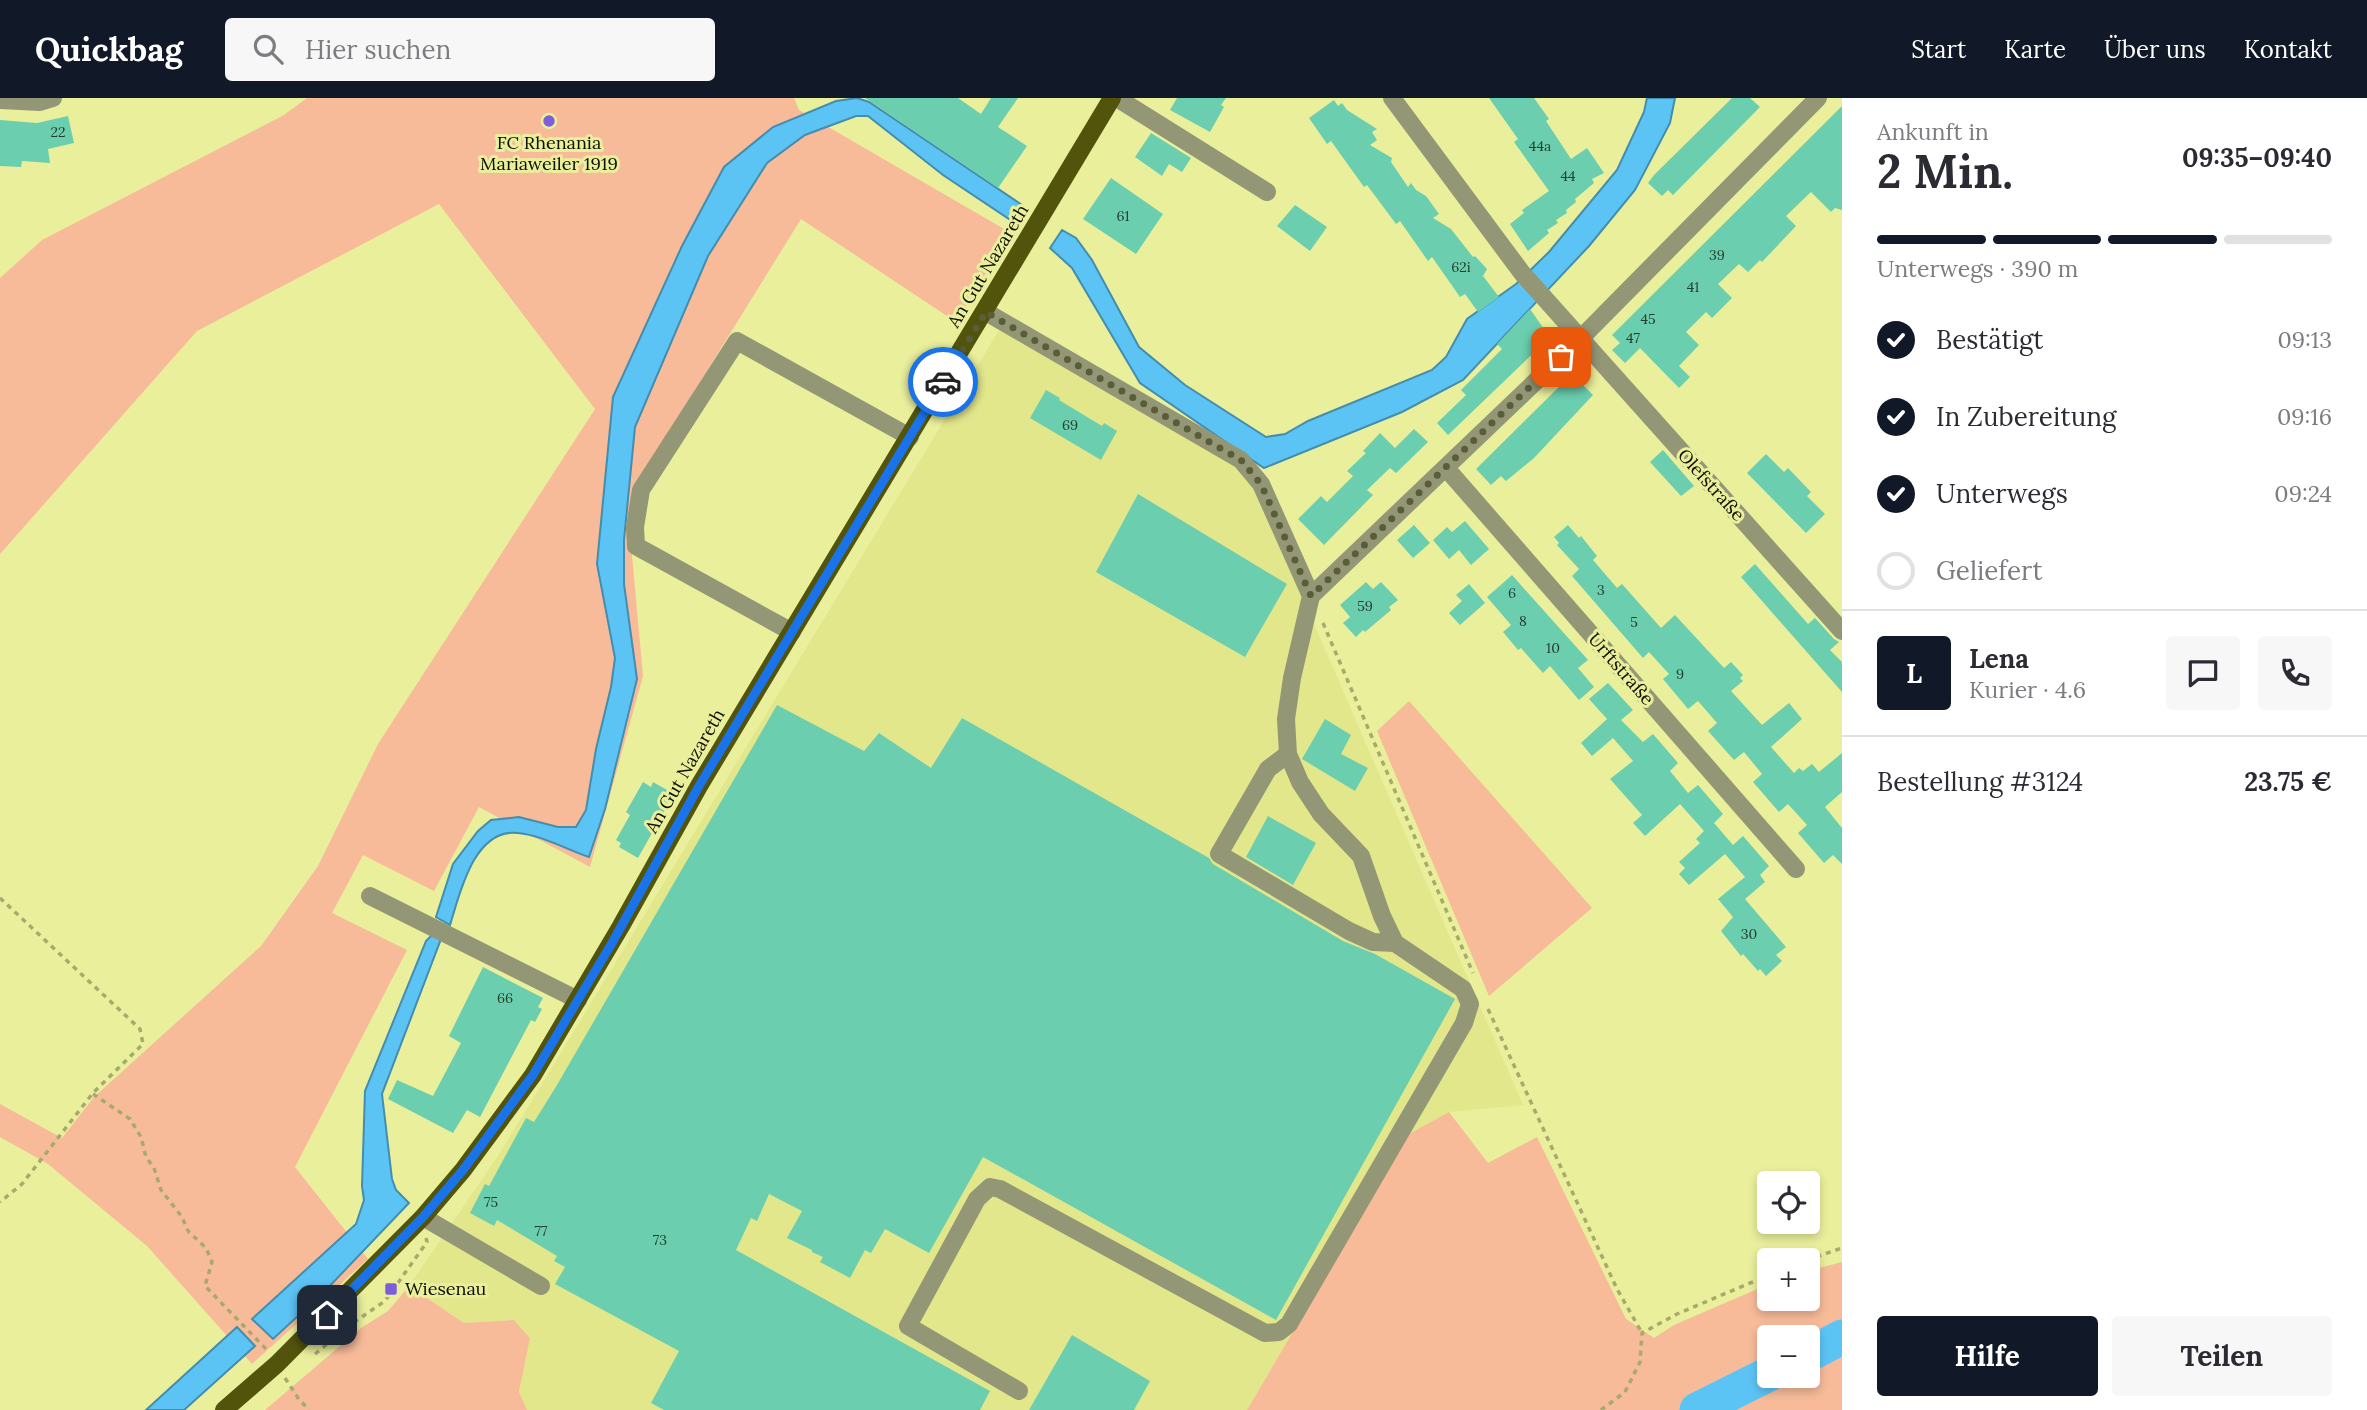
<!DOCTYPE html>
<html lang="de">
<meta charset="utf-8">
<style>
body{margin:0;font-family:Lora,serif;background:#f7f7f7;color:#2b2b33;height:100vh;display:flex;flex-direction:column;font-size:26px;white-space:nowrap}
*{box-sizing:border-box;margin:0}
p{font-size:23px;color:#7c7c81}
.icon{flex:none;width:38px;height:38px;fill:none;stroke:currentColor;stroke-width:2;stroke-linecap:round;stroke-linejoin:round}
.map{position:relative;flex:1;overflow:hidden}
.side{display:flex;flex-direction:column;background:#fff;width:525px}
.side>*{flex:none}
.tools{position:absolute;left:1757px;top:1073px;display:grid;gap:14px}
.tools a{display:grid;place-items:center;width:63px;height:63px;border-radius:7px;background:#fff;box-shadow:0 4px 10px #0003;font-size:35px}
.pin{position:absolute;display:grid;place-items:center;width:60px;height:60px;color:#fff;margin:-30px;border-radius:14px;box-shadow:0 4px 10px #0006}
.courier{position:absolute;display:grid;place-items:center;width:70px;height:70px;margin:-35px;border:5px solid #1a73e8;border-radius:50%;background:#fff;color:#222;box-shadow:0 2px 9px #0007}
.head em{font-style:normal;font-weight:800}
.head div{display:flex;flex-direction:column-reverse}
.head{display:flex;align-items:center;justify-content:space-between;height:119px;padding:0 35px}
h1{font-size:46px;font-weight:800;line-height:52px}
.bar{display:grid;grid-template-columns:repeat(4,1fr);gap:10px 7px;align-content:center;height:84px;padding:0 35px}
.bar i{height:9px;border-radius:5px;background:#e1e1e2}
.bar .active{background:#111827}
.bar p{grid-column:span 4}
.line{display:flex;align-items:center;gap:18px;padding:0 35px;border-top:2px solid #e1e1e2}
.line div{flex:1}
.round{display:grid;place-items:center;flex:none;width:74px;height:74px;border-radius:7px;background:#f7f7f7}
ol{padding:0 35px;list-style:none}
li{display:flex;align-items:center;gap:21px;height:77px}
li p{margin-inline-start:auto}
li .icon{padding:7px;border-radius:50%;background:#111827;color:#fff;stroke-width:4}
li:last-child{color:#7c7c81}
li i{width:38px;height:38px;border:4px solid #e1e1e2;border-radius:50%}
.button{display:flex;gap:14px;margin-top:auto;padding:14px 35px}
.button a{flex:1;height:80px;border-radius:7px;background:#111827;color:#fff;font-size:28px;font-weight:800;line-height:80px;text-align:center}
.button a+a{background:#f7f7f7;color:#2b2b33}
header{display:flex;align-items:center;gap:42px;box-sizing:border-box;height:98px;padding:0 35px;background:#111827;color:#fff}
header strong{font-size:33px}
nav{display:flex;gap:38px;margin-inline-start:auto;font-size:24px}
.search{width:490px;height:63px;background:#f7f7f7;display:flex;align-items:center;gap:18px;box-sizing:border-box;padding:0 24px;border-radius:7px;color:#7c7c81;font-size:26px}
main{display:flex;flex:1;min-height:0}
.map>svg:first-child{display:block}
</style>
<header>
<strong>Quickbag</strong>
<div class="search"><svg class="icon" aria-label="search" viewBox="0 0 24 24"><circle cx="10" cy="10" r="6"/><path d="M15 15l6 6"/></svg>Hier suchen</div>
<nav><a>Start</a><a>Karte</a><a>Über uns</a><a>Kontakt</a></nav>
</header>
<main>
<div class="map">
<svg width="1842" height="1312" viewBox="0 0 1842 1312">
<rect width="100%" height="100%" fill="#eaef9c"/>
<!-- built -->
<path fill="#e2e78c" d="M999,232L1236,366L1255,390L1523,1007L1449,1014L1409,1036L1247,1312H527L519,1294L530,1240L515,1222L464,1225L409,1188L500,1055Z"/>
<!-- green -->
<path fill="#f7bb99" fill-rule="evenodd" d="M307,0H794L799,12L1011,135L956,224L801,121L635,389L629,425L643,578L590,769L479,709L434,793L363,757L332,815L407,852L295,1069L368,1161L252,1266L147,1148L48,1066L0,1039V1006L62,1040L94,999L261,848L318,768L378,646L595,311L439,106L197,233L0,456V180L42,142L284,17Z
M1409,603L1592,810L1489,898L1377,633Z
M1449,1014L1488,1065L1537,1039L1626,1221L1654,1240L1674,1227L1769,1186V1200H1808V1173L1842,1164V1312H1247L1409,1036ZM1769,1239H1808V1278H1769Z
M409,1188L464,1225L514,1222L530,1240L519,1294L527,1312H265L361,1230L388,1213Z"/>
<!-- water -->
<path fill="#5cc4f5" stroke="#448dac" stroke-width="2" d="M857,0L869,4L1025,109L1019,123L1015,125L943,77L868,18H856L805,37L767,65L708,158L635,329L624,442V486L637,581L605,711L589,759C568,752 541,737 518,735C474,730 460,795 450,827L436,819L453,766L478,733L491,722L519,719L558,729H576L586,712L596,651L611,589L615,560L597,466L613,299L682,148L724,69L773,29L836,3Z
M1647,0H1675L1670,25L1635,92L1589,148L1463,282L1402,314L1264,370L1140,285L1072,170L1050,150L1062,132L1076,140L1092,162L1139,249L1185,287L1266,339L1285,336L1308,323L1432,272L1446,259L1467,221L1516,186L1549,154L1617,72L1644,14Z
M432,837L441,841L382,996L392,1081L396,1092L409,1105L324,1194L273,1241L252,1221L356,1126L364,1102L362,1088L365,993L426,843Z
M237,1229L255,1248L184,1312H146Z"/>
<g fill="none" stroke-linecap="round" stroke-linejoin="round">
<!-- river -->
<path stroke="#5cc4f5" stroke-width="35" d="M1808,1257L1842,1239
M1697,1312L1769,1276"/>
</g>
<!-- building -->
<path fill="#6bceaf" d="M865,0H958L981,16L991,0H1018L998,29L1027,48L998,90Z
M1177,0H1226L1221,7L1224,9L1210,34L1170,12Z
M1489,0H1534L1549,21L1546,23L1571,61L1587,50L1604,75L1592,81L1594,85L1575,101L1576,104L1566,112L1567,115L1556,122L1558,125L1547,132L1549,135L1528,153L1510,126L1524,115L1522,112L1549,93L1514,44L1518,41Z
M1732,0H1750L1760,9L1673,97L1668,92L1662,98L1648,85L1654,77Z
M1334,2L1338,8L1342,5L1347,12L1377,31L1372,34L1377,42L1370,47L1392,60L1391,64L1408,89L1411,85L1416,92L1426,98L1439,116L1433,120L1451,131L1473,159L1475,158L1487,171L1483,178L1499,199L1478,214L1465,196L1460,199L1432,159L1428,163L1400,123L1396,126L1367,87L1364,89L1331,43L1327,46L1309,20Z
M1842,8V112L1835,110L1831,114L1811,94L1786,118L1796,128L1762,164L1760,162L1748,174L1739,166L1718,186L1732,200L1712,220L1706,214L1686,234L1699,247L1679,268L1690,279L1679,290L1640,250L1625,265L1612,252L1620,245L1612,237Z
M68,18L74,45L48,51L50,65L22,63L21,69L0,68V22L37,25Z
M1151,35L1191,60L1182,74L1169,66L1162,78L1135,59Z
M1111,80L1163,116L1136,156L1083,121Z
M1295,107L1327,129L1310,153L1277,128Z
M1530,211L1544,231L1546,243L1448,337L1437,325L1466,297L1461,292L1502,251L1497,246Z
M1572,276L1593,297L1534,360L1506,383L1501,378L1491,387L1476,371Z
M1046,292L1060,300L1059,302L1102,328L1104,325L1117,333L1101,362L1030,320Z
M1414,331L1428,344L1396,375L1390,370L1367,392L1373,397L1324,447L1298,421L1321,398L1327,404L1353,378L1347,373L1366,355L1363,353L1380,335L1395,350Z
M1663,352L1694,388L1681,398L1650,364Z
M1766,356L1784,374L1788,370L1811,394L1807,398L1825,416L1806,435L1747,375Z
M1138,396L1287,486L1245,559L1096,474Z
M1465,423L1489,451L1471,467L1459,452L1449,461L1433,442L1447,429L1452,434Z
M1414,427L1430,445L1413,460L1397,442Z
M1568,427L1579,440L1581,438L1597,458L1593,462L1617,490L1622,486L1661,530L1675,517L1724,570L1731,564L1743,577L1740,580L1743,583L1731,593L1762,627L1789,605L1802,621L1771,649L1794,675L1799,670L1803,673L1812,666L1819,674L1842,655V694L1825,709L1842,730V766L1833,757L1824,765L1798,735L1807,727L1788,706L1779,714L1753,684L1762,676L1744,654L1734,662L1708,633L1717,625L1698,603L1688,611L1663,581L1669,576L1649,554L1643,560L1572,478L1579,471L1557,447L1559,445L1554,439Z
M1755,466L1808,526L1815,520L1834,541L1839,544L1830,552L1842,564V594L1741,479Z
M1512,477L1588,562L1578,570L1594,589L1579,602L1550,568L1543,575L1521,550L1518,552L1503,534L1511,527L1487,499Z
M1366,484L1373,491L1381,484L1398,502L1389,509L1391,512L1365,534L1363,532L1356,539L1343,525L1350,519L1340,507Z
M1469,486L1485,505L1460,527L1449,515L1462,503L1456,497Z
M1608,585L1633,612L1621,622L1643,644L1653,636L1678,665L1670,673L1688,695L1698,687L1723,716L1714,725L1733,747L1743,738L1769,768L1760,777L1765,784L1745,801L1786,849L1776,857L1782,863L1766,878L1760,871L1758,873L1743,856L1741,858L1721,833L1733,819L1718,801L1745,779L1725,756L1689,787L1679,776L1685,770L1679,764L1700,745L1696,741L1704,733L1680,706L1645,738L1633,725L1642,717L1610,681L1633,663L1613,640L1592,658L1581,645L1607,621L1589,601Z
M777,607L864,653L879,635L931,670L962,620L1209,760L1213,766L1343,843L1375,856L1455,901L1276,1222L983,1059L929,1155L885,1131L871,1155L865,1152L850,1180L820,1164L823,1159L812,1154V1152L787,1140L802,1113L769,1096L757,1123L751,1120L736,1152L990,1293L980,1312H664L651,1305L679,1253L555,1186L565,1169L554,1163L557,1158L497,1122L494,1128L470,1115L485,1086L489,1088L526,1020L534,1024L557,987Z
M1325,621L1351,637L1341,656L1368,670L1355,693L1302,661Z
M643,684L651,689L653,684L674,696L638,760L619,749L621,745L616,742L630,717L626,714Z
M1268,718L1316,745L1293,787L1246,759Z
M483,869L543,900L538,909L542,911L535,924L531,922L480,1019L467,1012L453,1035L388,1001L397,982L433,998L461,945L449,938Z
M1072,1237L1150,1283L1134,1312H1029Z"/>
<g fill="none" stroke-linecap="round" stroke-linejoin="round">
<!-- path -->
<path stroke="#a7aa6c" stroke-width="3.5" stroke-dasharray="5 5" stroke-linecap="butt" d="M1323,525L1473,875
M0,800L140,931L143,946L93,995L22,1086L0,1104
M1488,911L1617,1191L1642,1235
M93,996L130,1021L141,1039L146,1059L154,1070L161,1092L182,1119L188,1133L206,1150L212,1164L205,1188L268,1253
M1807,1162L1842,1150
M315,1256L353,1225L385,1203L427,1144L426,1140
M285,1280L298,1300L309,1312
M1601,1312L1625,1294L1640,1264L1642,1235L1677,1216L1769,1177"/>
<!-- minor -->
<path stroke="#949776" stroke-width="18" d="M1117,0L1267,94
M1392,0L1522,175L1842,533
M0,2L40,4L53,0
M986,214L1241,362L1261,386L1311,498L1580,241L1818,0
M1446,370L1796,771
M792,534L636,448L635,429L641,392L737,243L910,339
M1288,656L1268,671L1219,756L1349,833L1373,844L1395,845
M370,798L578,902
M423,1119L541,1188
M1019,1293L908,1228L977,1101L990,1089L1000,1091L1265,1235L1279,1234L1289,1226L1464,925L1470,906L1463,891L1395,845L1382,818L1361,758L1321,716L1300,684L1288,656L1286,621L1292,580L1311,498"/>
<!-- major -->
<path stroke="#52540c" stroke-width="18" d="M224,1312L277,1266L423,1119L463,1072L533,977L621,828L699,688L1112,0"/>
</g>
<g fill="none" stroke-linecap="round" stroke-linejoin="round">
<!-- done -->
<path stroke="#5a5d37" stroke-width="7" stroke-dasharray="0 12.6" d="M943,284L986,214L1218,349L1241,362L1261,386L1311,498L1561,259"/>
<!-- route -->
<path stroke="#1a73e8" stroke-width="9" d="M327,1217L423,1119L463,1072L533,977L612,845L699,688L943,284"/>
</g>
<!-- markers -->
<g fill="#7d5ed9" stroke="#eaef9c" stroke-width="2.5">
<circle cx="549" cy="23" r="7"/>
<rect x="384" y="1184" width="14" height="14" rx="3.5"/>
</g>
<g text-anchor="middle" stroke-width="6" stroke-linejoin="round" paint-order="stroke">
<!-- number labels -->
<g font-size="14" fill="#243e2c">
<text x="58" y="39">22</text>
<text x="1540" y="53">44a</text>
<text x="1568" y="83">44</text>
<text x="1123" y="123">61</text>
<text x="1717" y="162">39</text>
<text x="1461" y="174">62i</text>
<text x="1693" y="194">41</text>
<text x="1648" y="226">45</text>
<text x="1633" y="245">47</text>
<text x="1070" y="332">69</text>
<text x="1601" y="497">3</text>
<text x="1512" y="500">6</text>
<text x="1365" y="513">59</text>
<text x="1523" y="528">8</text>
<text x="1634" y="529">5</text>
<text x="1553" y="555">10</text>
<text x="1680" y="581">9</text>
<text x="1749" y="841">30</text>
<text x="505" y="905">66</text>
<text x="491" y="1109">75</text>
<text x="541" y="1138">77</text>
<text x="660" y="1147">73</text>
</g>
<!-- poi labels -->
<g font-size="18" fill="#0d0e00" stroke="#eaef9c">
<text x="549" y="51">FC Rhenania<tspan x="549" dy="21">Mariaweiler 1919</tspan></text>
<text x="405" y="1197" text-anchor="start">Wiesenau</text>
</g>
<!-- street labels -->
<g font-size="18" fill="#0d0e00" stroke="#eaef9c">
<text transform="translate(988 168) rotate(-59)" y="6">An Gut Nazareth</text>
<text transform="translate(1711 387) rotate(48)" y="6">Olefstraße</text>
<text transform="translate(1621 571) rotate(49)" y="6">Urftstraße</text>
<text transform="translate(685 673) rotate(-60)" y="6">An Gut Nazareth</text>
</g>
</g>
</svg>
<div class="tools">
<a><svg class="icon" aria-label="locate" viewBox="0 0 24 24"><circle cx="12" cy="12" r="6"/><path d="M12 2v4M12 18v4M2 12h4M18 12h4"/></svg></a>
<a>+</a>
<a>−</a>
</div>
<div class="pin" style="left:1561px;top:259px;background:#ea580c"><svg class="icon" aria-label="bag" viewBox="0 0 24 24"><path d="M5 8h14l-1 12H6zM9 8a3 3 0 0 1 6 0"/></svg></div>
<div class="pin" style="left:327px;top:1217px;background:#1f2937"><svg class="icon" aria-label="home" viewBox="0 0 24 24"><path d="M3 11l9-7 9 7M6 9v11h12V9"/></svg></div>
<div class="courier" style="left:943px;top:284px"><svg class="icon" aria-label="car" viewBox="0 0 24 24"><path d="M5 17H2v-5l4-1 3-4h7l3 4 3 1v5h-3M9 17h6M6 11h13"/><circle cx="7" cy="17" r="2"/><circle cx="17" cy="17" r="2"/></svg></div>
</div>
<section class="side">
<div class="head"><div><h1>2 Min.</h1><p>Ankunft in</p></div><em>09:35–09:40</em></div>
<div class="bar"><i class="active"></i><i class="active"></i><i class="active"></i><i></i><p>Unterwegs · 390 m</p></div>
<ol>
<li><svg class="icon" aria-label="check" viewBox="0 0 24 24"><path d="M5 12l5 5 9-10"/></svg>Bestätigt<p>09:13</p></li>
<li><svg class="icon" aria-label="check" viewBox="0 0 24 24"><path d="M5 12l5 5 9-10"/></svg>In Zubereitung<p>09:16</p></li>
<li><svg class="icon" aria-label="check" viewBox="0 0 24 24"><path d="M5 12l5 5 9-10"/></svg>Unterwegs<p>09:24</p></li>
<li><i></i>Geliefert</li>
</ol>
<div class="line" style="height:126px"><b class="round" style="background:#111827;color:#fff">L</b><div><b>Lena</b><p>Kurier · 4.6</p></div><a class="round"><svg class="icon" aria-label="chat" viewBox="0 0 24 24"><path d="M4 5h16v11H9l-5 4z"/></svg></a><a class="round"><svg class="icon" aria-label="phone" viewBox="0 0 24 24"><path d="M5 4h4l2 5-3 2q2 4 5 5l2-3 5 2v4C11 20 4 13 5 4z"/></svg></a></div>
<div class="line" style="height:91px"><div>Bestellung #3124</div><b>23.75 €</b></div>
<div class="button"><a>Hilfe</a><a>Teilen</a></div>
</section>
</main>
